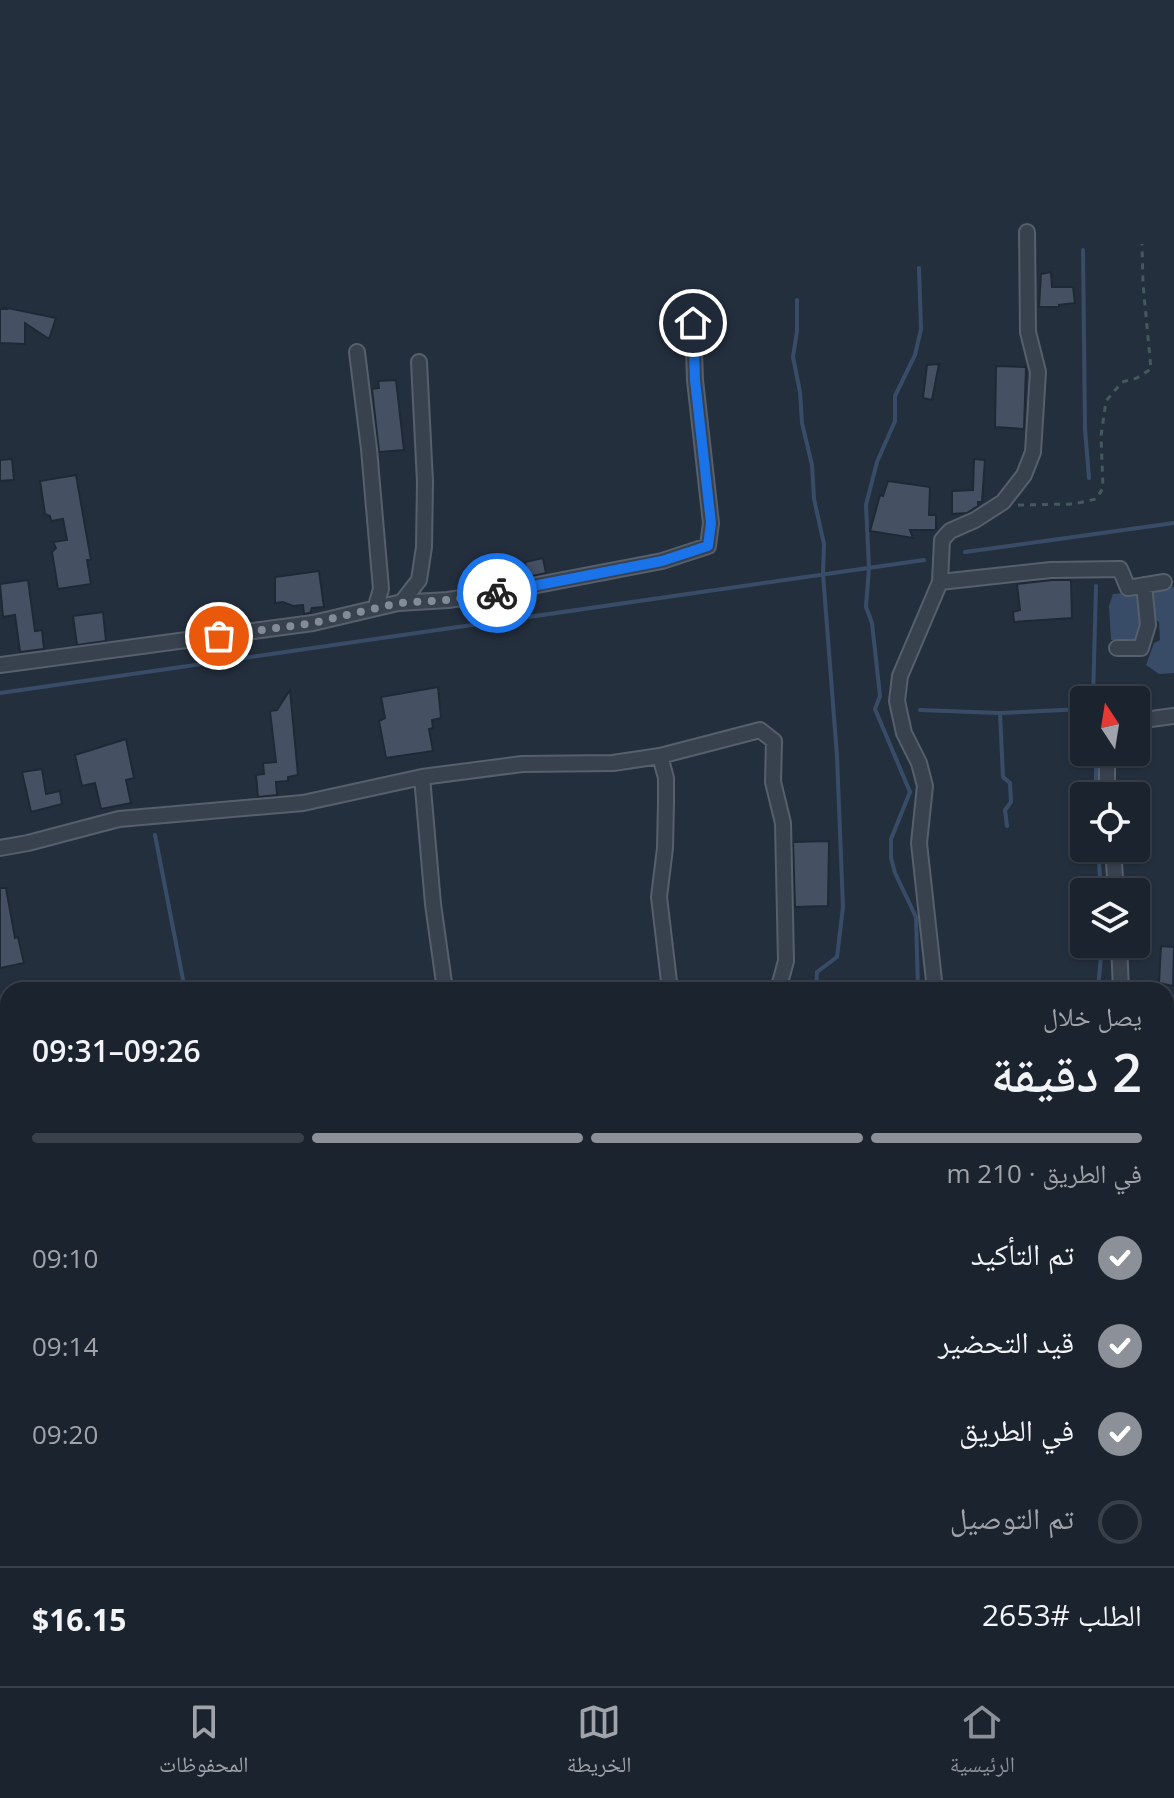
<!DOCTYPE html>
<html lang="ar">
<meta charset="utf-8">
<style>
body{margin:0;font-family:"Open Sans","Noto Naskh Arabic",sans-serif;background:#242b36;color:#f1f3f6;direction:rtl;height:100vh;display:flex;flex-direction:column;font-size:30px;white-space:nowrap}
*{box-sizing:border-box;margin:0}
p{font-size:26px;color:#a0a4aa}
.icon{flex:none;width:44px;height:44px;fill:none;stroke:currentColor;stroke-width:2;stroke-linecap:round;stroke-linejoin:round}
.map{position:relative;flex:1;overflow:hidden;direction:ltr}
.drawer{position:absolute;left:0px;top:982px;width:1174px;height:704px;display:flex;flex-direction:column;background:#1b232e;border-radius:24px 24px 0 0;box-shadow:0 2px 6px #0004,0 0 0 2px #39404a;direction:rtl}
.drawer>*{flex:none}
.needle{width:52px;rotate:348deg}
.controls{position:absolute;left:1070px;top:686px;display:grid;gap:16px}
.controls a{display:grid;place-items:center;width:80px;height:80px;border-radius:8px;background:#1b232e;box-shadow:0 2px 6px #0004,0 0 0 2px #39404a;font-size:40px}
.pin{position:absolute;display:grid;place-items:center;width:68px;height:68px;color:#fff;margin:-34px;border:4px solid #fff;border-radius:50%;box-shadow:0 2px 8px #0007}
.courier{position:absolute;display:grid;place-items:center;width:80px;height:80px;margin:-40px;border:6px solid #1a73e8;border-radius:50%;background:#fff;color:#222;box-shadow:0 2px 10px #0007}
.headline em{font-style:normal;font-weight:600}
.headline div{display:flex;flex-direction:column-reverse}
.headline{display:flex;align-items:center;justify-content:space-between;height:136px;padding:0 32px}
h1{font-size:52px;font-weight:600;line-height:60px}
.bar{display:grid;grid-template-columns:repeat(4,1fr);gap:12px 8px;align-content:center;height:96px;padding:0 32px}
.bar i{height:10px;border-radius:6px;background:#39404a}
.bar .current{background:#8c9099}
.bar p{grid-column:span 4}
.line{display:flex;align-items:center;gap:20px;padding:0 32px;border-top:2px solid #39404a}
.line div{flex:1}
ol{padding:0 32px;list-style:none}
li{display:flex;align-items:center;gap:24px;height:88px}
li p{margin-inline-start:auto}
li .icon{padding:8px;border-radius:50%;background:#8c9099;color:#fff;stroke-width:4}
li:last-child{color:#a0a4aa}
li i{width:44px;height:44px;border:4px solid #39404a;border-radius:50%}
.dock{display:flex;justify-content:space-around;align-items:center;height:112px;border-top:2px solid #39404a;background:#1b232e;font-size:22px;color:#a0a4aa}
.dock a{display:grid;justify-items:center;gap:4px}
.dock .current{color:#8c9099}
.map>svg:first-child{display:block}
</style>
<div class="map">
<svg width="1174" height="1686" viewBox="0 0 1174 1686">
<rect width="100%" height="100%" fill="#242f3e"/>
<!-- water -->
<path fill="#394c67" d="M1164,586L1174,587V673L1159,674L1146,665L1154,643L1160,640L1159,622L1151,617L1152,589Z
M1125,593L1137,596L1143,606L1144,633L1135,643L1111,640L1109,606L1113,594Z"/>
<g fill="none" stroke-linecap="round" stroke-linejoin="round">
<!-- stream -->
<path stroke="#394c67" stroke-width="4" d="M1083,250L1085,429L1089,478
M797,300V331L793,357L800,392L802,423L812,465L814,499L824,544L823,574L837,756L843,907L837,957L817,972L816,990
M965,552L1174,523
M0,693L924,560
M1093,700L1096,586
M920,710L1000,713L1084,709
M1000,713L1003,777L1010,783L1011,802L1005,810L1007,826
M1096,752V796
M155,835L185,990
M1098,848L1101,892
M918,990L916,917L895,873L891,858V839L910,792L875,709L880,696L872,623L866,607L869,568L866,505L877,462L895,421V396L915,355L921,329L919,268
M1098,990L1102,944"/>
</g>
<!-- building -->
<path fill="#455162" stroke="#1f2835" stroke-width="2" d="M1051,272L1052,287H1073L1075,303L1059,305V307H1039L1041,274Z
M3,307L56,318L49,339L25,323V344L0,343V309H6Z
M939,364L932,400L923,398L927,365Z
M996,366L1026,367L1024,429L995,427Z
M396,380L404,450L379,452L372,389L379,388L378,381Z
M12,459L14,480L0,481V460Z
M974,459L985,460L982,502H978V506L967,513L952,514V491L973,490Z
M76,475L91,560H87L91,584L58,589L52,552L56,548L53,542L67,540L63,519L51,521L50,516L45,514L40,481Z
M888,481L930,487L929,515H936V530H910L913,538L870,531L880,495L883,496Z
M543,558L546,573L528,577L525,562Z
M319,571L324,607L312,608L310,613L304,614L303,605L293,606L283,602L275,603V577Z
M28,580L35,631L42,630L44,649L20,652L15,615L3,617L0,584Z
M1052,580H1071L1072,618L1014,622L1013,612L1020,610L1017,584Z
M103,612L106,641L77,645L73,616Z
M438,687L441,718L432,720L433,728L429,729L433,751L386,758L379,721L385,718L381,697Z
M290,690L298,775L288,777V781L276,782L277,795L258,797L256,775L264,774L263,763L276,762L270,711L277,710Z
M126,739L134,778L126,780L131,803L101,809L95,783L82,786L75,755Z
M42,769L46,794L60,791L62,804L31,812L22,772Z
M829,841L828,906L795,907L793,842Z
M0,888H6L15,938L18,937L24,963L0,968Z
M1161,946L1174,947L1173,986L1159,983Z"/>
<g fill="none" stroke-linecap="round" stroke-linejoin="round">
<defs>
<path id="minor" d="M357,352L369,449L381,589L376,606
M940,582L1051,570L1120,569L1128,588L1164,582
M402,602L419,580L424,547L425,482L419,362
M1117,648H1141L1148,625L1144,585
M0,665L313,623L398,603L448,600L501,592L662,561L708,546L711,523L695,380L693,323
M1136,721L1174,716
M1107,752V796
M660,756L760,730L774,741L773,782L783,823L786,961L778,990
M422,777L433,904L445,990
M0,848L28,843L119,819L303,803L422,777L522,764L613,763L660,756L666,778V802L665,848L659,897L670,990
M1113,848L1116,892
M1119,944L1121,990
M935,990L919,843L925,786L919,763L904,733L897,701L900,676L940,582L942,540L950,531L975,520L1003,502L1024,475L1033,452L1038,372L1028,332L1027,232
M1166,1257H1174
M1166,1286L1174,1302
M0,1466L8,1465
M0,1511L8,1510
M123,1678L124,1686
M236,1678V1686
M709,1678L710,1686
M836,1678V1686
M33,1686V1678
M347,1686L348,1678
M475,1686V1678
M563,1686V1678
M640,1686V1678
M1041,1686V1678"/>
</defs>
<!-- minor casing -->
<use href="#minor" stroke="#565f6c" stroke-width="18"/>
<!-- path -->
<path stroke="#44595c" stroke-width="3" stroke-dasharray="6 6" stroke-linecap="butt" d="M1018,505L1073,504L1096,499L1103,488L1101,436L1106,401L1122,382L1137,378L1151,369L1143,284L1142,244"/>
<!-- minor -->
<use href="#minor" stroke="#38414e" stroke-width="14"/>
</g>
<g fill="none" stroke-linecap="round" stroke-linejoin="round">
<!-- done -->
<path stroke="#828b98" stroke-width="8" stroke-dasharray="0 14.4" d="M219,636L313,623L398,603L448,600L497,593"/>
<!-- route -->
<path stroke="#1a73e8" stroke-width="10" d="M497,593L662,561L708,546L711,523L695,380L693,323"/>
</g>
</svg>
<div class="controls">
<a><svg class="needle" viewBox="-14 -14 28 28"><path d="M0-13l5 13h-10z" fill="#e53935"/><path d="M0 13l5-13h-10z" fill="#a0a4aa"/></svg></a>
<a><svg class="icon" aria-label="locate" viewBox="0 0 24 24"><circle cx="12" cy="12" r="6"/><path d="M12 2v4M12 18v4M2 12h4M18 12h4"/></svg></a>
<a><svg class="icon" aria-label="layers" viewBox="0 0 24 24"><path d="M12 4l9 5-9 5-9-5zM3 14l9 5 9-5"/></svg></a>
</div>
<div class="pin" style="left:219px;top:636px;background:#ea580c"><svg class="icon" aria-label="bag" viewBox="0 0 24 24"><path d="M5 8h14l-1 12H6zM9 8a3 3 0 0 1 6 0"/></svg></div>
<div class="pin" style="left:693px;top:323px;background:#1f2937"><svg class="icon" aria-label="home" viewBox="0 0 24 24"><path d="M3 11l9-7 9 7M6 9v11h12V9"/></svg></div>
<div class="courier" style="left:497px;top:593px"><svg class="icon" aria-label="bike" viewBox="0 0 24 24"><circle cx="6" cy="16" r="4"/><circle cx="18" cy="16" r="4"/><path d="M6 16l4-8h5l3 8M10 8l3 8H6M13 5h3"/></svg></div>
<section class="drawer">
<div class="headline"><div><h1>2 دقيقة</h1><p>يصل خلال</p></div><em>09:26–09:31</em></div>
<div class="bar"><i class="current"></i><i class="current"></i><i class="current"></i><i></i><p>في الطريق · 210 m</p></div>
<ol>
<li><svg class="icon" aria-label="check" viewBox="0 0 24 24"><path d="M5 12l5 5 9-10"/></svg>تم التأكيد<p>09:10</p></li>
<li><svg class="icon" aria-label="check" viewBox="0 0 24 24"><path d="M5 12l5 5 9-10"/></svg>قيد التحضير<p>09:14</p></li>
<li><svg class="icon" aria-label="check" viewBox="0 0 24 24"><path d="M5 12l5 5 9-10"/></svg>في الطريق<p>09:20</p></li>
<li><i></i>تم التوصيل</li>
</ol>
<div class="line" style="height:104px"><div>الطلب #2653</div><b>$16.15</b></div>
</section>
</div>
<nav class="dock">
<a class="current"><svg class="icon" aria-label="home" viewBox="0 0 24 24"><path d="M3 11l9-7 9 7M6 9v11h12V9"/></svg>الرئيسية</a>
<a><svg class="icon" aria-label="map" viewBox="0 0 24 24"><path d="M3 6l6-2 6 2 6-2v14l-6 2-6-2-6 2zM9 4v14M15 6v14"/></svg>الخريطة</a>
<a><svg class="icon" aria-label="saved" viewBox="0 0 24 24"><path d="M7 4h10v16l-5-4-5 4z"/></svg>المحفوظات</a>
</nav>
